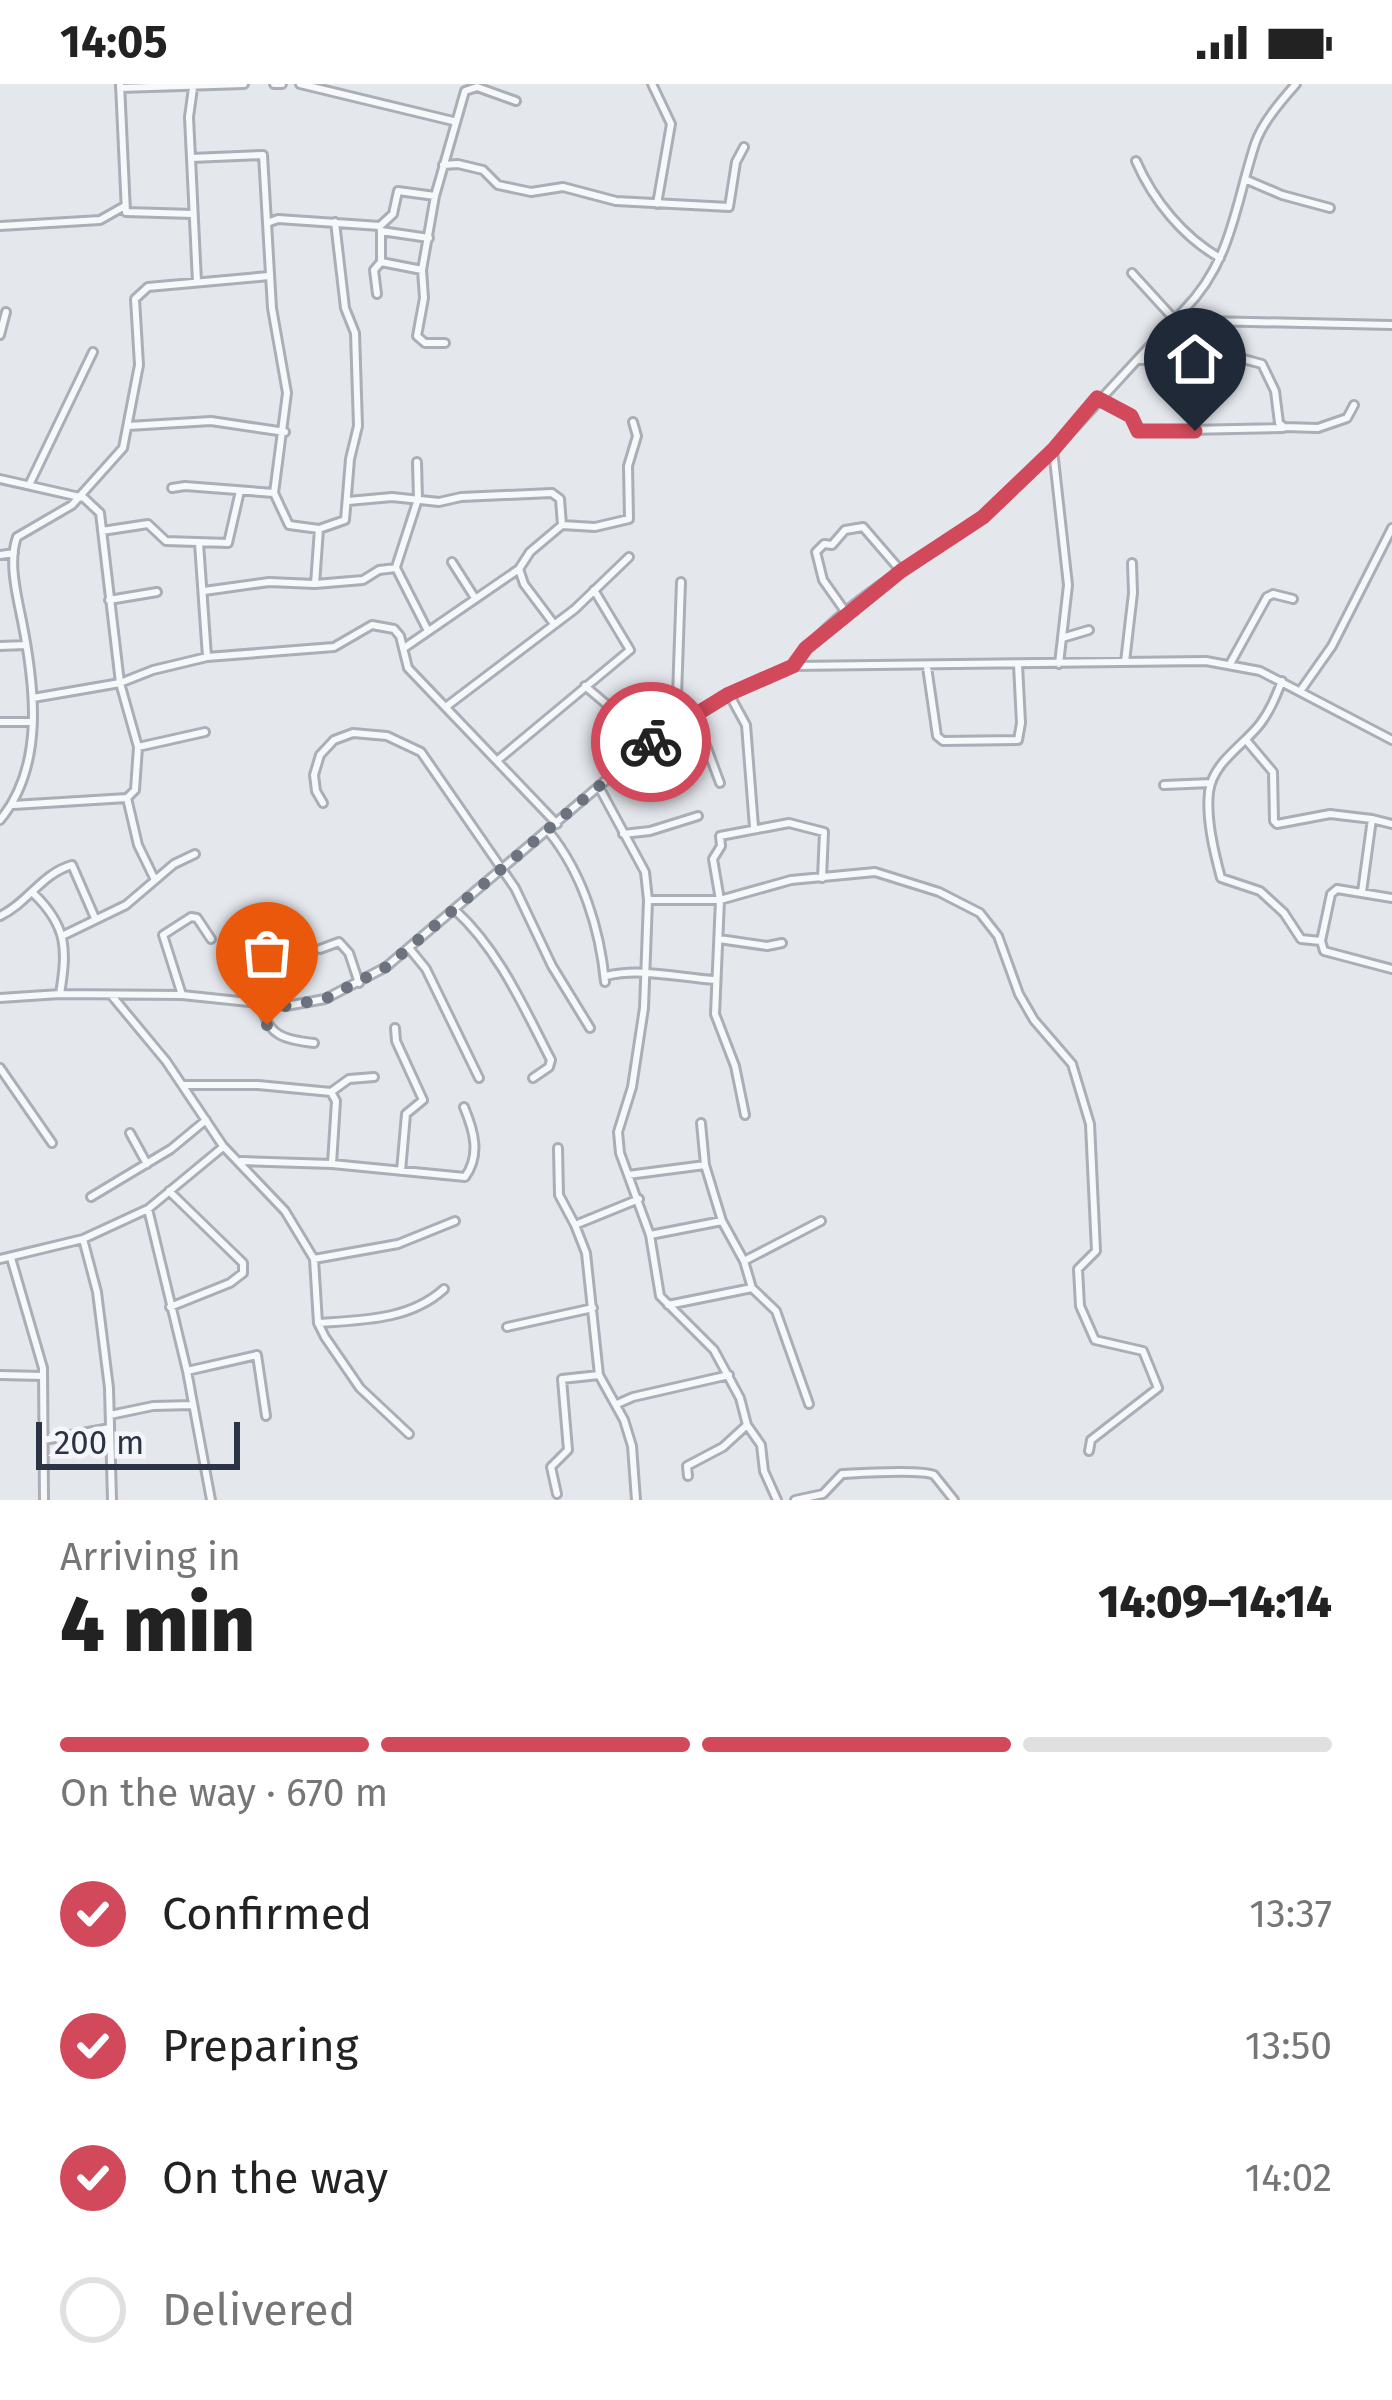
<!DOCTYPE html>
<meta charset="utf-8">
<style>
body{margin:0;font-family:"Fira Sans",sans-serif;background:#f2f2f2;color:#222;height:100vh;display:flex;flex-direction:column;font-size:45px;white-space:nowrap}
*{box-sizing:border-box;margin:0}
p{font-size:39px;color:#767676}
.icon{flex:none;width:66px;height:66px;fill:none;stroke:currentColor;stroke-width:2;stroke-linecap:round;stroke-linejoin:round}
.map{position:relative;height:1416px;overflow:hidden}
.panel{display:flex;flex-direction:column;background:#fff;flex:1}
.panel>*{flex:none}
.scale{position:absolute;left:36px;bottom:30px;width:204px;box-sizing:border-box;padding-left:12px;border:6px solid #2b3445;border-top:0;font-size:33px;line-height:42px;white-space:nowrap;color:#2b3445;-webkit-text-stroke:9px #f4f6f9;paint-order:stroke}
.pin{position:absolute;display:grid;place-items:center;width:102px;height:102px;color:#fff;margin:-123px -51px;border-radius:50% 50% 50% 0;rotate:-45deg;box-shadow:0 0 12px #0007}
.pin .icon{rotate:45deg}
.courier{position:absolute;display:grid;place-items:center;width:120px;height:120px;margin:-60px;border:9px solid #d1495b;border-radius:50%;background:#fff;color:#222;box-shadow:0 3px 15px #0007}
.summary em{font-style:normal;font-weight:800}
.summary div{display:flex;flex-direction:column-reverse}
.summary{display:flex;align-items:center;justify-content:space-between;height:204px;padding:0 60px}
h1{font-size:78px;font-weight:800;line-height:90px}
.bar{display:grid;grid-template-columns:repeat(4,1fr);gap:18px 12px;align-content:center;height:144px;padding:0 60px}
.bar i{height:15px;border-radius:9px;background:#e0e0e0}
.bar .on{background:#d1495b}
.bar p{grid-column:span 4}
ol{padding:0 60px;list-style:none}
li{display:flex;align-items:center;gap:36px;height:132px}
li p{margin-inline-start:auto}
li .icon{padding:12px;border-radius:50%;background:#d1495b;color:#fff;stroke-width:4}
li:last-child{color:#767676}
li i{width:66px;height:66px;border:6px solid #e0e0e0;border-radius:50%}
.status{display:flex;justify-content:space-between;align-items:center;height:84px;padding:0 60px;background:#fff;direction:ltr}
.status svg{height:33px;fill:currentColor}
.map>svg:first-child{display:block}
</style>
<div class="status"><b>14:05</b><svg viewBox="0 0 49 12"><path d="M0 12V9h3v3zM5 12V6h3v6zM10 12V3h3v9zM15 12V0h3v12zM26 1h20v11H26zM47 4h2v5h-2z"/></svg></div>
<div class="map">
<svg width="1392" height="1416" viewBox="0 0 1392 1416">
<rect width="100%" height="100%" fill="#e4e7ec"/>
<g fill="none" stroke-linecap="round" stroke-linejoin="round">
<defs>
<path id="street" d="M120,0L126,128L193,130
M274,0H282
M300,0L453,37
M652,0L671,40L657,120
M120,4L244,0
M193,4L189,33L197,198
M1136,77C1153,116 1183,153 1220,174
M443,81L458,80L483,86L498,101L531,108L563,103L616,117L729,123L736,78L744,63
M1247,96L1282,111L1330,124
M267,139L278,135L380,142L381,147L429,154
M0,142L100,136L123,123
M380,142L393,130L398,107L435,112
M381,178L422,186
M1132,189L1174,235
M377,210L374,186L381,178V147
M1186,225L1195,234L1207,237L1392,241
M0,251L6,228
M445,259H425L417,252L424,214L422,186L435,112L465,7L477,3L516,17
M1139,276L1236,273L1262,280L1275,307L1279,339L1284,343L1318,344L1347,334L1354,321
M1097,314L1131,332L1138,347L1283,344
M128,342L211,337L285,348
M1053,366L1068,501L1059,580
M0,395L84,414L100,429L120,599L138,663L135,706L127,714L138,761L155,796
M30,399L93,268
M172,404L185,402L274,409L287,309L272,224L263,71L191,74
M274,409L289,441L319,445
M348,417L392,413L439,418L461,413L552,409L560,415L562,441
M102,447L148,440L166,457L228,459L240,407
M199,459L207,573
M0,471L14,469
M452,478L475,514
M396,483L418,415L417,378
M396,484L428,547
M519,485L524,500L554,540
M681,498L677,612L685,637
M315,500L319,445L345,436L350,375L358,342L355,249L345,224L335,138
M204,507L269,498L315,500L363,496L379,486L396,484
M109,516L157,508
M847,530L823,496L816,468L824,460L832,461L845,446L863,443L901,487
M1062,554L1089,546
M0,562L26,561
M404,564L519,485L530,468L562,441L595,443L629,435L628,382L637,352L633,338
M1125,578L1133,509L1132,479
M1230,580L1267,513L1273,510L1293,515
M793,582C824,538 880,500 926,470C946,457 968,445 986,430C1058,367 1118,294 1184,226C1232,177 1235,121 1255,60C1262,39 1281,17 1296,0
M927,583L937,652L943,657L1018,656L1021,639L1018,581
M1282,597C1276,612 1270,627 1260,640C1243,662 1213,678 1209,708C1206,735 1214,768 1221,794L1260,807L1284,829L1301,855L1321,857
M585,602L651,658
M1301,606L1332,562L1392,444
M729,610L746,641L754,743
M33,614L120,599L153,586L207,573L334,563L372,541L394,545L400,552L408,584L557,740
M447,622L575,525L629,473
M695,632L720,699
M0,638H31
M1246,656L1273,688L1274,737L1277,740L1330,730L1372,735
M138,663L205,648
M499,675L630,566L594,506
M1164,701L1211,699
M599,703L645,788L648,816L644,924L632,1003L618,1048L620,1069L650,1151L660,1212L714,1266L740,1314L747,1341L761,1361L764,1387L777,1416
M323,719L316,707L314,691L320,671L334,656L353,649L387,652L421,668L515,804L552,882L590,944
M13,721L127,714
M0,736C45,682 35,602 22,537C17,512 8,478 17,453L72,421L123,364L139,281L135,215L148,203L269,192
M549,748C583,790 600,846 605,898
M623,750L650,747L698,732
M1362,808L1372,735L1392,740
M34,810C68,843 67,866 60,910
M1392,814L1337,805L1331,810L1321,857L1324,867L1392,885
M648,816H720L791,796L875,788L939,808L980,829L998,852L1019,910L1034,936L1072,980L1090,1040L1096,1167L1078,1185L1080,1222L1095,1256L1143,1267L1158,1304L1091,1356L1089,1367
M455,826C499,866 524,924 551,976L549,983L533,994
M0,832C29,818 41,790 72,781L95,834
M62,852L126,821L174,780L195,770
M719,855L767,862L782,859
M409,864L426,885L479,994
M320,865L339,858L349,869L359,899
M606,892C641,883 679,894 716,896
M182,911L163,851L191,833L197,834L211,855
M112,912L166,977L223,1062L285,1127L314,1175L318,1239L325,1253L360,1304L409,1350
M0,914L60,910L182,911L286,922L325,915L386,883L651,658L729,610L793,582L1206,577L1260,587L1392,656
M262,922C267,952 286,956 314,959
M395,944L396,957L423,1016L406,1030L401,1087
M0,984L52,1059
M182,1001H258L331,1008L349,995L374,993
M331,1008L336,1017L332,1080
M745,1031L735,982L715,930L720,816L713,775L721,762L720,752L789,739L824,748L822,794
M701,1039L705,1081L722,1137L744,1177L752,1204L776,1227L809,1320
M130,1049L147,1080
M558,1064L559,1111L575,1141L639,1115
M241,1077L332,1080L465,1093C481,1071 474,1047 464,1023
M628,1091L705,1081
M169,1107L243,1179V1189L230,1199L170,1223
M91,1113L171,1065L206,1036
M148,1125L187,1287L211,1416
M575,1141L586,1169L599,1291L624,1336L632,1362L636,1416
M650,1151L722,1137
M83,1155L97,1208L109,1304L112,1416
M11,1174L43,1284L44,1416
M0,1175L83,1155L148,1125L223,1063
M314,1175L398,1160L455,1137
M744,1177L821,1137
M668,1221L752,1204
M318,1239C363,1236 410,1236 444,1205
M507,1243L593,1224
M187,1287L257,1271L266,1332
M0,1291L43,1292
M617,1320L633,1313L729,1291
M110,1331L153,1322L193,1321
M44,1356L110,1344
M688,1392L687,1382L723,1363L747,1341
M557,1410L551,1383L568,1366L562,1295L599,1291
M795,1416L823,1410L842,1390C861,1389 921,1385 934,1391L954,1416"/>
</defs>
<!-- street casing -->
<use href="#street" stroke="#a9aeb7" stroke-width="12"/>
<!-- street -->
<use href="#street" stroke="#f7f8fa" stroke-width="6"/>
</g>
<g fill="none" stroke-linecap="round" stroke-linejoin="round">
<!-- done -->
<path stroke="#6c737f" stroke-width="12" stroke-dasharray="0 21.6" d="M267,941L262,922H286L325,915L386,883L651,658"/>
<!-- route -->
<path stroke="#d1495b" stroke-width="15" d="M651,658L729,610L793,582L806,564L901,487L983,433L1053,366L1097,314L1131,332L1138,347H1195"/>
</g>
</svg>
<div class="scale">200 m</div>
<div class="pin" style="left:267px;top:941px;background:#ea580c"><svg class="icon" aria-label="bag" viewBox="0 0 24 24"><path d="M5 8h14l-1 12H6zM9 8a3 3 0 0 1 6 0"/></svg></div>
<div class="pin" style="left:1195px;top:347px;background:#1f2937"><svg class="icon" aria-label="home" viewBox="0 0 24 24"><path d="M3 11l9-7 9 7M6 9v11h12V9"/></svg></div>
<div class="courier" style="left:651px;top:658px"><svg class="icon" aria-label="bike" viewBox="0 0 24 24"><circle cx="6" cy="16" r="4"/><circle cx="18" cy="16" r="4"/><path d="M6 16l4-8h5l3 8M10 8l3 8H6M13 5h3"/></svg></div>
</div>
<section class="panel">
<div class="summary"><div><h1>4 min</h1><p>Arriving in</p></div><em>14:09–14:14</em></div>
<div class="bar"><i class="on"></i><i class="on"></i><i class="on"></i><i></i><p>On the way · 670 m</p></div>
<ol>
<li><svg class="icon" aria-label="check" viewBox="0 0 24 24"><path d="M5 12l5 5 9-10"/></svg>Confirmed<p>13:37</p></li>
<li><svg class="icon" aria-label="check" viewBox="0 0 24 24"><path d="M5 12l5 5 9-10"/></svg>Preparing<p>13:50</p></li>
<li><svg class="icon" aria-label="check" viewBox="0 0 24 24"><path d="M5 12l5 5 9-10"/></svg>On the way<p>14:02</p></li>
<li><i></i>Delivered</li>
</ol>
</section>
